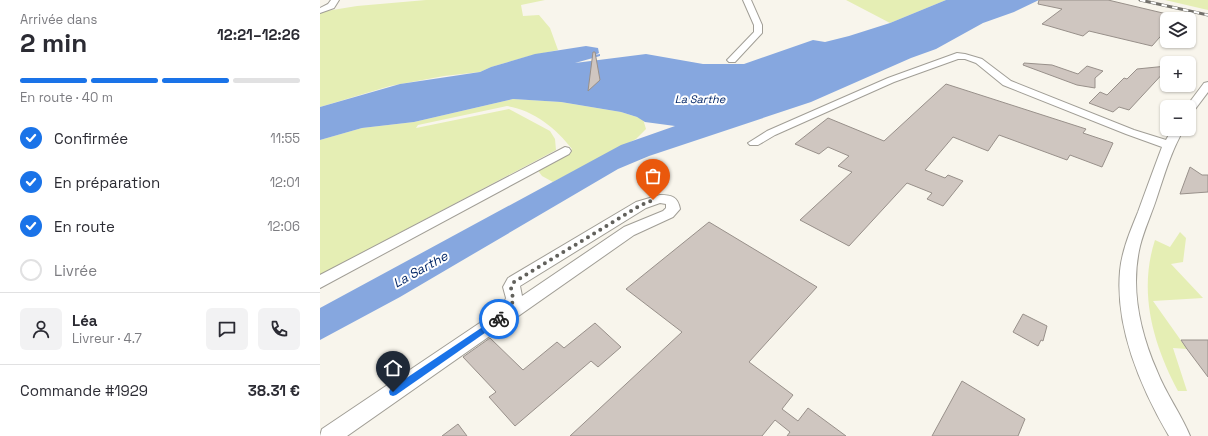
<!DOCTYPE html>
<html lang="fr">
<meta charset="utf-8">
<style>
body{margin:0;font-family:"Space Grotesk",sans-serif;background:#f2f2f3;color:#2b2b33;height:100vh;display:flex;flex-direction:column;font-size:15px;white-space:nowrap}
*{box-sizing:border-box;margin:0}
p{font-size:13px;color:#7c7c81}
.icon{flex:none;width:22px;height:22px;fill:none;stroke:currentColor;stroke-width:2;stroke-linecap:round;stroke-linejoin:round}
.map{position:relative;flex:1;overflow:hidden}
.side{display:flex;flex-direction:column;background:#fff;width:320px}
.side>*{flex:none}
.tools{position:absolute;left:840px;top:12px;display:grid;gap:8px}
.tools a{display:grid;place-items:center;width:36px;height:36px;border-radius:6px;background:#fff;box-shadow:0 1px 3px #0004;font-size:20px}
.pin{position:absolute;display:grid;place-items:center;width:34px;height:34px;color:#fff;margin:-41px -17px;border-radius:50% 50% 50% 0;rotate:-45deg;box-shadow:0 0 4px #0007}
.pin .icon{rotate:45deg}
.courier{position:absolute;display:grid;place-items:center;width:40px;height:40px;margin:-20px;border:3px solid #1a73e8;border-radius:50%;background:#fff;color:#222;box-shadow:0 1px 5px #0007}
.head em{font-style:normal;font-weight:700}
.head div{display:flex;flex-direction:column-reverse}
.head{display:flex;align-items:center;justify-content:space-between;height:68px;padding:0 20px}
h1{font-size:26px;font-weight:700;line-height:30px}
.bar{display:grid;grid-template-columns:repeat(4,1fr);gap:6px 4px;align-content:center;height:48px;padding:0 20px}
.bar i{height:5px;border-radius:3px;background:#e1e1e2}
.bar .current{background:#1a73e8}
.bar p{grid-column:span 4}
.line{display:flex;align-items:center;gap:10px;padding:0 20px;border-top:1px solid #e1e1e2}
.line div{flex:1}
.round{display:grid;place-items:center;flex:none;width:42px;height:42px;border-radius:6px;background:#f2f2f3}
ol{padding:0 20px;list-style:none}
li{display:flex;align-items:center;gap:12px;height:44px}
li p{margin-inline-start:auto}
li .icon{padding:4px;border-radius:50%;background:#1a73e8;color:#fff;stroke-width:4}
li:last-child{color:#7c7c81}
li i{width:22px;height:22px;border:2px solid #e1e1e2;border-radius:50%}
main{display:flex;flex:1;min-height:0}
.map>svg:first-child{display:block}
</style>
<main>
<section class="side">
<div class="head"><div><h1>2 min</h1><p>Arrivée dans</p></div><em>12:21–12:26</em></div>
<div class="bar"><i class="current"></i><i class="current"></i><i class="current"></i><i></i><p>En route · 40 m</p></div>
<ol>
<li><svg class="icon" aria-label="check" viewBox="0 0 24 24"><path d="M5 12l5 5 9-10"/></svg>Confirmée<p>11:55</p></li>
<li><svg class="icon" aria-label="check" viewBox="0 0 24 24"><path d="M5 12l5 5 9-10"/></svg>En préparation<p>12:01</p></li>
<li><svg class="icon" aria-label="check" viewBox="0 0 24 24"><path d="M5 12l5 5 9-10"/></svg>En route<p>12:06</p></li>
<li><i></i>Livrée</li>
</ol>
<div class="line" style="height:72px"><a class="round"><svg class="icon" aria-label="person" viewBox="0 0 24 24"><circle cx="12" cy="8" r="4"/><path d="M4 21q1-7 8-7t8 7"/></svg></a><div><b>Léa</b><p>Livreur · 4.7</p></div><a class="round"><svg class="icon" aria-label="chat" viewBox="0 0 24 24"><path d="M4 5h16v11H9l-5 4z"/></svg></a><a class="round"><svg class="icon" aria-label="phone" viewBox="0 0 24 24"><path d="M5 4h4l2 5-3 2q2 4 5 5l2-3 5 2v4C11 20 4 13 5 4z"/></svg></a></div>
<div class="line" style="height:52px"><div>Commande #1929</div><b>38.31 €</b></div>
</section>
<div class="map">
<svg width="888" height="436" viewBox="0 0 888 436">
<rect width="100%" height="100%" fill="#f8f5ec"/>
<!-- green -->
<path fill="#e5eeb4" d="M106,0H225L201,5L203,16L219,15L230,28L238,50L209,56L171,67L160,72L124,76L70,86L0,107V12L37,6Z
M526,0H626L570,23Z
M845,0H888V10Z
M193,99L241,102L301,112L323,119L326,129L316,139L233,182L222,176L216,168L252,149C236,128 213,110 187,106L98,125L96,128L189,109L230,131L235,139L236,150L0,275V140L42,128L94,122Z
M860,232L866,238L863,262L851,264L883,298L833,301L867,349L853,348L867,391H858C833,344 818,292 835,240L850,247Z"/>
<!-- water -->
<path fill="#86a7df" d="M626,0H719L694,12L663,23L616,49L591,58L491,102L329,156L298,169L80,297L0,340V308L301,145L355,126L325,122L317,117L301,112L241,102L193,99L94,122L42,128L0,140V107L80,84L160,72L171,67L215,54L266,46L278,48L279,53L275,55L280,54V56L255,63L326,54L383,64H424L493,40L505,42L529,36L570,23Z"/>
<!-- building -->
<path fill="#cfc6c0" stroke="#98908a" d="M719,0H788L847,14V29L832,46L769,31L763,36L722,24L742,9L718,4Z
M273,52H275L280,80L268,91Z
M704,63L732,65L758,74L767,66L783,71L775,78V88L757,85L703,65Z
M847,66V69L809,110L799,107L793,112L769,103L780,92L787,95L804,78L807,79L817,69Z
M626,84L766,129L763,133L793,143L782,167L750,155L747,160L679,135L668,151L633,137L605,170L625,178L628,175L643,181L623,206L607,199L612,193L587,183L529,246L480,220L532,172L518,166L529,156L508,147L499,154L475,144L508,118L564,141Z
M870,167L882,175H888V192L860,194Z
M389,222L497,287L429,362L473,395L462,409L478,421L488,408L526,436H467L470,432L455,420L442,436H250L362,332L306,289Z
M703,314L727,326L723,341L721,340L718,346L693,332Z
M275,323L301,347L278,367L271,361L195,426L169,397L176,392L143,357L170,338L203,370L237,342L244,348Z
M861,340H888V377L867,349Z
M642,381L705,419L698,436H612Z
M138,424L147,436H122Z"/>
<g fill="none" stroke-linecap="round" stroke-linejoin="round">
<defs>
<path id="minor" d="M11,0H19L14,8L0,13V8L8,4Z
M423,0H431L442,25V33L415,62H409L407,60L409,58L434,32V25Z
M637,53L645,54L662,59L691,81L814,130L846,140L852,129H864C851,151 844,176 836,200C831,215 824,230 820,246C810,288 820,332 837,371C846,394 861,414 870,436H849C821,388 795,328 800,271C802,250 810,232 818,212C826,190 834,168 842,147L806,134L683,85L656,63L645,59H638L574,82L455,135L438,145H430L428,143L447,131L568,78Z
M888,82V92L873,112L869,113V107H866L884,83Z
M245,147L249,148L251,151L249,154L0,288V275Z
M340,195C352,195 358,197 360,209L353,217L314,235L27,436H0L2,429L182,308L186,298L183,287L188,278L316,202ZM340,203L346,204V208L343,211L304,227L202,296L200,286L326,208Z"/>
</defs>
<!-- minor casing -->
<use href="#minor" stroke="#a19e96" stroke-width="2"/>
<!-- minor -->
<use href="#minor" fill="#fff" fill-rule="evenodd"/>
<defs>
<path id="rail" d="M820,0L888,15"/>
</defs>
<!-- rail casing -->
<use href="#rail" stroke="#73716c" stroke-width="3"/>
<!-- rail -->
<use href="#rail" stroke="#fff" stroke-width="2" stroke-dasharray="5.5" stroke-linecap="butt"/>
</g>
<!-- route -->
<path fill="#1a73e8" d="M179,316L182,317V321L76,395L73,396L70,395L69,392L70,389Z"/>
<g fill="none" stroke-linecap="round" stroke-linejoin="round">
<!-- done -->
<path stroke="#62615c" stroke-width="4" stroke-dasharray="0 7.2" d="M179,319C192,310 195,303 191,288L194,282L321,205L333,200"/>
</g>
<g text-anchor="middle" stroke-width="4" stroke-linejoin="round" paint-order="stroke">
<!-- far-water labels -->
<g font-size="11" font-style="italic" fill="#042869" stroke="#fff">
<text x="380" y="103">La Sarthe</text>
</g>
<!-- water labels -->
<g font-size="13" font-style="italic" fill="#042869" stroke="#fff">
<text transform="translate(100 269) rotate(-29)" y="5">La Sarthe</text>
</g>
</g>
</svg>
<div class="tools">
<a><svg class="icon" aria-label="layers" viewBox="0 0 24 24"><path d="M12 4l9 5-9 5-9-5zM3 14l9 5 9-5"/></svg></a>
<a>+</a>
<a>−</a>
</div>
<div class="pin" style="left:333px;top:200px;background:#ea580c"><svg class="icon" aria-label="bag" viewBox="0 0 24 24"><path d="M5 8h14l-1 12H6zM9 8a3 3 0 0 1 6 0"/></svg></div>
<div class="pin" style="left:73px;top:392px;background:#1f2937"><svg class="icon" aria-label="home" viewBox="0 0 24 24"><path d="M3 11l9-7 9 7M6 9v11h12V9"/></svg></div>
<div class="courier" style="left:179px;top:319px"><svg class="icon" aria-label="bike" viewBox="0 0 24 24"><circle cx="6" cy="16" r="4"/><circle cx="18" cy="16" r="4"/><path d="M6 16l4-8h5l3 8M10 8l3 8H6M13 5h3"/></svg></div>
</div>
</main>
